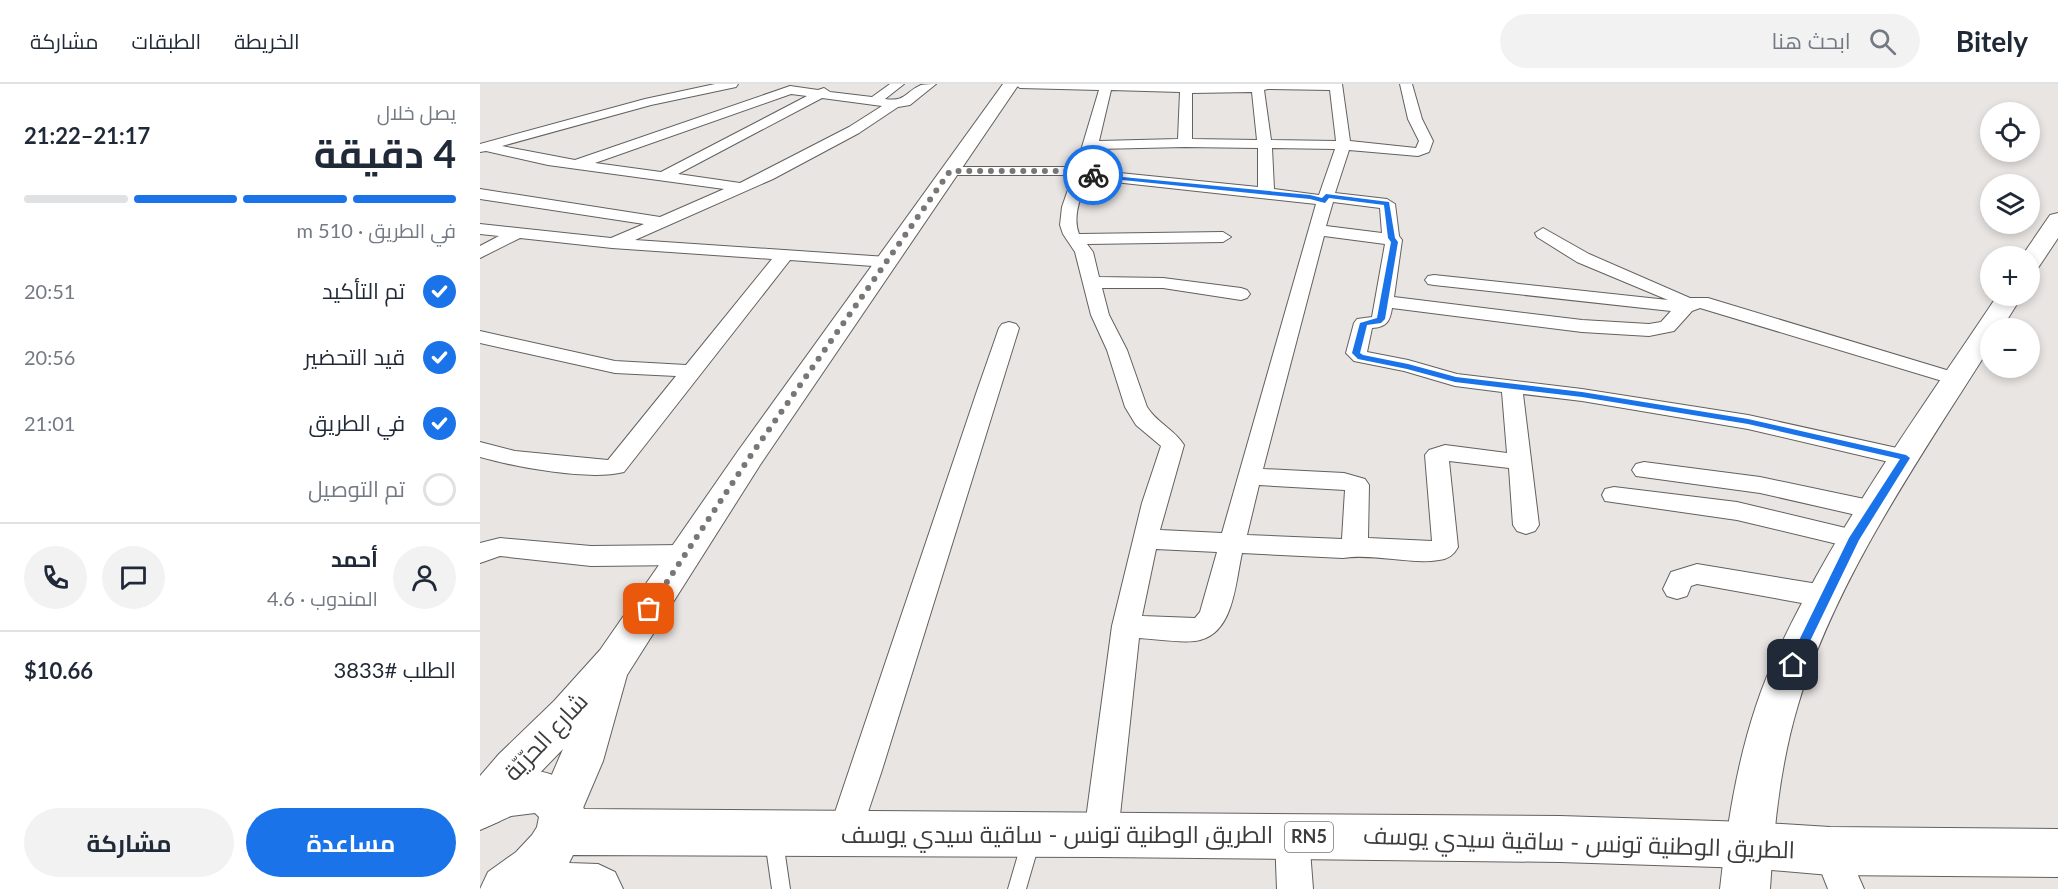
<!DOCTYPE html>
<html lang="ar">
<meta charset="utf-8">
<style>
body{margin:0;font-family:Lato,Cairo,sans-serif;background:#f2f2f3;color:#1f2937;direction:rtl;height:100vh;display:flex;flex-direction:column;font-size:22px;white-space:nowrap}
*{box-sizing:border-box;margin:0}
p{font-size:20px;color:#747a83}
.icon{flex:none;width:33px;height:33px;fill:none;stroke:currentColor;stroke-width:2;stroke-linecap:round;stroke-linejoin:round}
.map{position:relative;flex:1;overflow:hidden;direction:ltr}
.drawer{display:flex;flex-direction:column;background:#fff;width:480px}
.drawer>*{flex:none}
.fabs{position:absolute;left:1500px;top:18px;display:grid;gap:12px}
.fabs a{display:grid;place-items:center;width:60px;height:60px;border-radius:50%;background:#fff;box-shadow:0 3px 9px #0003;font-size:30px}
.pin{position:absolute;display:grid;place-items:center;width:51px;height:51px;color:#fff;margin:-26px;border-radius:12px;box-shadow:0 3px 9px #0006}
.courier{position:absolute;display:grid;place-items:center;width:60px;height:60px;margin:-30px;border:4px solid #1a73e8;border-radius:50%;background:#fff;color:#222;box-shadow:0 2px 8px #0007}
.overview em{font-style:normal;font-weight:700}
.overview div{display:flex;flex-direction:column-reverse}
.overview{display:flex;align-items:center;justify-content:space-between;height:102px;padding:0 24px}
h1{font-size:39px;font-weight:700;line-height:45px}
.bar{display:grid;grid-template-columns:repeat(4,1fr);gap:9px 6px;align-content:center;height:72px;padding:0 24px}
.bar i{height:8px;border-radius:4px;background:#e0e1e3}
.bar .selected{background:#1a73e8}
.bar p{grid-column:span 4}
.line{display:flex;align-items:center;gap:15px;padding:0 24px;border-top:2px solid #e0e1e3}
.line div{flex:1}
.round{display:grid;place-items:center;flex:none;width:63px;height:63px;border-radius:32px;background:#f2f2f3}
ol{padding:0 24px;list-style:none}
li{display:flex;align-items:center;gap:18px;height:66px}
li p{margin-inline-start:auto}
li .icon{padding:6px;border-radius:50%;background:#1a73e8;color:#fff;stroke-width:4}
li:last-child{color:#747a83}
li i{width:33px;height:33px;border:3px solid #e0e1e3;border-radius:50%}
.action{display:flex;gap:12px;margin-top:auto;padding:12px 24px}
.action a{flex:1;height:69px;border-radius:36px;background:#1a73e8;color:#fff;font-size:24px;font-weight:700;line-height:69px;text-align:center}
.action a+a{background:#f2f2f3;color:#1f2937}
header{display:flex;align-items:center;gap:36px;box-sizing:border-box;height:84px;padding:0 30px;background:#fff;border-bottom:2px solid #e0e1e3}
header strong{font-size:28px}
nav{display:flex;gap:33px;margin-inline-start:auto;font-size:21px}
.search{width:420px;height:54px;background:#f2f2f3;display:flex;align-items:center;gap:15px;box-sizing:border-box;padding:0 21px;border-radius:33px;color:#747a83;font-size:22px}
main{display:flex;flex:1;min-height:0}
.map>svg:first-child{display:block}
</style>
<header>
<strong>Bitely</strong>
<div class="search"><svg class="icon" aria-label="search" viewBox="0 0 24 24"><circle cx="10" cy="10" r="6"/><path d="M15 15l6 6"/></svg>ابحث هنا</div>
<nav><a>الخريطة</a><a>الطبقات</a><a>مشاركة</a></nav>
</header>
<main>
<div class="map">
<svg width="1578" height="805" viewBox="0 0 1578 805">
<rect width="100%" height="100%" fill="#e9e5e3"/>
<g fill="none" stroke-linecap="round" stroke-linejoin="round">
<defs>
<path id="lane" d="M294,749L300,751L303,757L310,805H292L285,757L288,751Z
M551,749L557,751L560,757L546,805H528L542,757L545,751Z"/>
<path id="street" d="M235,0H258L256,3L171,21L22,62L95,76L310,2L338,6L344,4L350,8L392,13L410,0H424L405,15C426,18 425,8 441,1C445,0 452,0 456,0L430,21L418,23L379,49L293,95L155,156L407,173L413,174L416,178L413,182L407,183L310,176L144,388C108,397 36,383 0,373V358L35,367L128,376L196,292L135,289L0,259V247L135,277L206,281L292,175L132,164L40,154L0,174V162L19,152L0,150V140L131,154L164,140L0,115V105L180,133L244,105L68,81L6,67L0,68V60L165,15ZM311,10L327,12L181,88L115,79ZM342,14L402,22L369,43L260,99L198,90Z
M534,0H862L870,57L936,64L939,57L928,35L920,0H932L942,35L953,57L949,68L938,72L869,66L855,109L907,115L915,120L919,152L922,156L914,213L1102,236L1169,240L1181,238L1191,227L954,201L948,200L945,196L948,192L954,191L1188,216L1097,178L1057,153L1055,149L1063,144L1109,170L1210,214H1228L1483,291L1486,295L1483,299L1476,301L1469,299L1220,224L1212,227L1194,247L1169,252L1102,248L912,224C910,237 907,243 892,244L887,268L928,276L977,290L1102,305L1268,331L1426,366L1434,369L1438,374L1434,379L1426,382L1268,345L1102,317L1043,310L1059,441L1055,447L1046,450L1037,447L1033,441L1029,384L969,377L978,463C974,471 968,475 959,476C931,481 895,469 863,474L762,469C755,500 754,552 715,557C697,559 677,555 659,554L638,750L633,762L621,767L609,762L604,750L632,542L662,419L681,362L656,341L645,323L627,266L611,231L595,168L583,150L580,141L582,123L593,91H470L463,87L470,83H596L619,6L540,4ZM788,5L850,6L856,57L791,56L784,6ZM631,6L700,8L698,55L619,57ZM772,8L777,56L712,55V9ZM705,63L778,64V103L610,86L617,65ZM792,64L855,65L839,111L794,105ZM607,95L836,120L742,449L680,446L704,361C694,345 677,339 667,323L647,266L629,231L622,204H683L761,216L767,214L770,210L767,206L761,204L683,194L619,193L613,168L607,160L743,158L751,153L743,148L599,150C592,132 601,113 607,95ZM853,118L900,124L902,149L846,142ZM844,152L905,160L892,233L877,235L874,239L866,269L874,277L924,287L975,302L1022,308L1027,369L965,361L949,366L945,371L952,457L888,454L889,401L885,395L864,389L783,385ZM779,401L865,406L862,455L767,451ZM676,465L737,468L720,528L715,534L662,532Z
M529,238L536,240L539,244L402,686L377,761L365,766L353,761L348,749L497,307L519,244L522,240Z
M1164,378L1280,393L1394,417L1403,420L1406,426L1403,432L1394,435L1280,409L1156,392L1152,386L1156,380Z
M1134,403L1257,418L1374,446L1383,448L1387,455L1383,462L1374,464L1257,436L1125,417L1122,411L1125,405Z
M20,454L111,462L204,461L213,464L217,471L213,478L204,481L111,482L20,472L0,479V459Z
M1217,480L1344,501L1354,505L1358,512L1354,519L1344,523L1217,500L1211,502L1207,512L1197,515L1187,512L1183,505L1191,488Z
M812,736L824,741L829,753L833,805H797L795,753L800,741Z
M1350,750L1362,755L1384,805H1348L1333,767L1338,755Z"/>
<path id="secondary" d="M523,0H539L280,381L147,591L123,677L97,738L81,745L65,738L58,723L83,665L51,698L20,737L4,744L0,742V692L19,670L74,617L120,566L258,367Z
M1578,129V154L1558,184L1550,186V172H1542L1570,131Z
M1517,212H1542L1522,244H1510V263C1440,374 1356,494 1318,621C1300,681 1294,743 1290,805H1240C1247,743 1256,682 1276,622C1288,585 1306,549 1324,515C1380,409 1451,311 1517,212Z"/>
<path id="primary" d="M50,686C79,689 93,699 104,725L1080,732L1268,738L1350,743L1578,745V793L1350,791L1268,784L1080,778L621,773L93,771L89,779L118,780L135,788L143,805H0L8,788L36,768L52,751L57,743L59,733L55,729L31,732L0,746V701L29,690Z"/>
</defs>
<!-- lane casing -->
<use href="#lane" stroke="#64605e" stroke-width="2"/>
<!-- street casing -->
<use href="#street" stroke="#64605e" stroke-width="2"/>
<!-- secondary casing -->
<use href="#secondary" stroke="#64605e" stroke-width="2"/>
<!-- primary casing -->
<use href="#primary" stroke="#64605e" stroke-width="2"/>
<!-- lane -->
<use href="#lane" fill="#fff" fill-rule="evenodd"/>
<!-- street -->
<use href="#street" fill="#fff" fill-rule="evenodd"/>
<!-- secondary -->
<use href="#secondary" fill="#fff" fill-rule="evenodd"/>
<!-- primary -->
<use href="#primary" fill="#fff" fill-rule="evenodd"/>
</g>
<!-- route -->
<path fill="#1a73e8" d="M611,90L830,111L842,114L846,110L909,118L915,154L918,158L905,235L901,239L887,241L880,269L883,271L928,280L976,293L1102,308L1268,335L1426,371L1430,374L1379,456L1317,584H1309L1307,581L1369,454L1420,375L1268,340L1102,313L975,298L927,285L878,275L872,269L880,239L897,234L911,158L908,154L904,121L849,114L845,119L830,115L613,93Z"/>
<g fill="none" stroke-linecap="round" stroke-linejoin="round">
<!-- done -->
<path stroke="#797676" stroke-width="6" stroke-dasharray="0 10.8" d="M169,525L269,374L470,87H602V90L613,91"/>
</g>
<g text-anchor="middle" stroke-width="4.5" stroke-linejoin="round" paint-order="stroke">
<!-- shield labels -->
<rect fill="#fff" stroke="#777676" stroke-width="1.5" x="805" y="738" width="48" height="30" rx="4.5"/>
<g font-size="18" font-weight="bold" fill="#3d3b3b">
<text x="829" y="759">RN5</text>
</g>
<!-- near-street labels -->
<g font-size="24" fill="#3d3b3b" stroke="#fff">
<text transform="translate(66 653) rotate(-47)" y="8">شارع الحرّيّة</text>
<text x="577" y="759">الطريق الوطنية تونس - ساقية سيدي يوسف</text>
<text transform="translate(1099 759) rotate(2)" y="8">الطريق الوطنية تونس - ساقية سيدي يوسف</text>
</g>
</g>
</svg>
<div class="fabs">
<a><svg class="icon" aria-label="locate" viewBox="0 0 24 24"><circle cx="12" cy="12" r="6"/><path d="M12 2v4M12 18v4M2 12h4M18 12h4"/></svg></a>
<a><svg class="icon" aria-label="layers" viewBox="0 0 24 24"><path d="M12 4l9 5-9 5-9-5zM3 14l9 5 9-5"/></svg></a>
<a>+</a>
<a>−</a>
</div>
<div class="pin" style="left:169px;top:525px;background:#ea580c"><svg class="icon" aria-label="bag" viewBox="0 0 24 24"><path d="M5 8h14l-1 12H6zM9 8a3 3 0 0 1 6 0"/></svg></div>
<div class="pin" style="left:1313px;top:581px;background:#1f2937"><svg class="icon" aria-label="home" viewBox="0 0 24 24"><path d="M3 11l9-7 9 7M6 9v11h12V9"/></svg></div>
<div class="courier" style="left:613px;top:91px"><svg class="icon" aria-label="bike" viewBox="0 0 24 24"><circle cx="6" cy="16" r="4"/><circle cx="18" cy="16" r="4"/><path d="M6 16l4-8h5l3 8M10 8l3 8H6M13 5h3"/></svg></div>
</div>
<section class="drawer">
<div class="overview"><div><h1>4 دقيقة</h1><p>يصل خلال</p></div><em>21:17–21:22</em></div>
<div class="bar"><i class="selected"></i><i class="selected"></i><i class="selected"></i><i></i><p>في الطريق · 510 m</p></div>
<ol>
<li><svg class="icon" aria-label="check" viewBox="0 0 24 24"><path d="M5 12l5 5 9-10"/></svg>تم التأكيد<p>20:51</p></li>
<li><svg class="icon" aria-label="check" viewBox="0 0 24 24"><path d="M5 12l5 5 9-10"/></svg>قيد التحضير<p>20:56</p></li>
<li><svg class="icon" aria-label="check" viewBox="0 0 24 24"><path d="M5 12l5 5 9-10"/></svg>في الطريق<p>21:01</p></li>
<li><i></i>تم التوصيل</li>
</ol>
<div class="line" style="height:108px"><a class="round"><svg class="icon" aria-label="person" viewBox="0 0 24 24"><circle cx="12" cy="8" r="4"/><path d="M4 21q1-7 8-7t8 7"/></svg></a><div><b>أحمد</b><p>المندوب · 4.6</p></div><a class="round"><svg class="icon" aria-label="chat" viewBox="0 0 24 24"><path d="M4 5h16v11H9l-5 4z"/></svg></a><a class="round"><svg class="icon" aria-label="phone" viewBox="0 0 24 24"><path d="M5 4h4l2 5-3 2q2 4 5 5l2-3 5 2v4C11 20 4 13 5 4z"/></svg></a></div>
<div class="line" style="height:78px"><div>الطلب #3833</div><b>$10.66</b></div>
<div class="action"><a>مساعدة</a><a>مشاركة</a></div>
</section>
</main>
